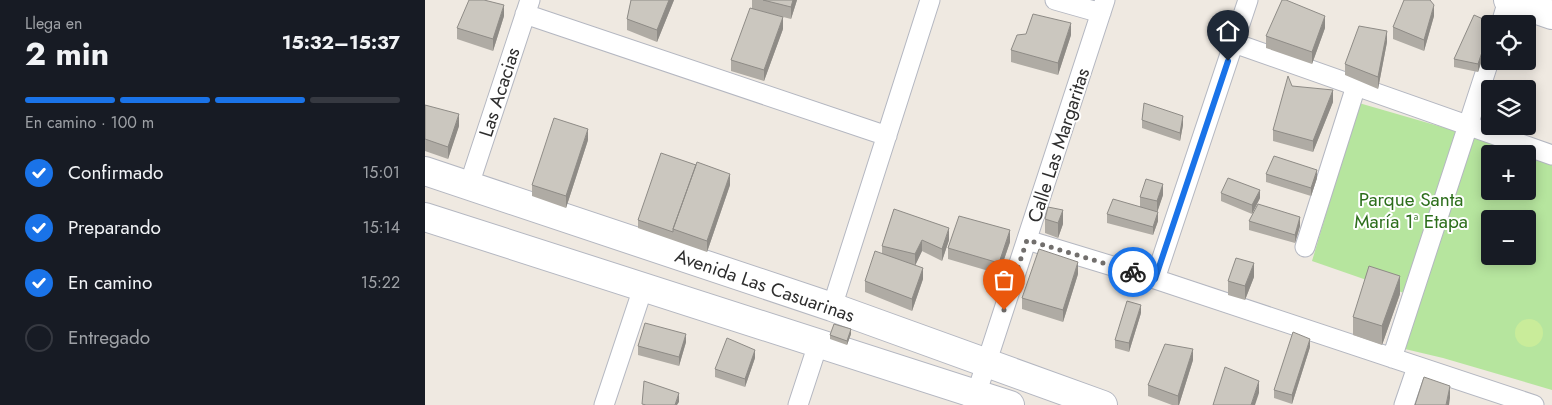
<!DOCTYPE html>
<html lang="es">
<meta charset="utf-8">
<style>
body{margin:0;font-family:Jost,sans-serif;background:#20242c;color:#f1f3f6;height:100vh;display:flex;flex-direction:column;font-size:19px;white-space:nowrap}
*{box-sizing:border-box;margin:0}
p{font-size:16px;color:#9ea1a6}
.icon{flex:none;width:28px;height:28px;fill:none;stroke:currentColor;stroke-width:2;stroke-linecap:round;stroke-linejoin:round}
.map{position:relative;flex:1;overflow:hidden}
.drawer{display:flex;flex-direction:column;background:#171b24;width:425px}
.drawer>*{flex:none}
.controls{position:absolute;left:1056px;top:15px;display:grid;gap:10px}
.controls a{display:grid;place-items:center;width:55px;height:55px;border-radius:5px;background:#171b24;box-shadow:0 2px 12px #0003;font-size:25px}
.pin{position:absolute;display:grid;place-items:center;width:42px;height:42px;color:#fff;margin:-51px -21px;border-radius:50% 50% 50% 0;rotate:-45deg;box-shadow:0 0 5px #0007}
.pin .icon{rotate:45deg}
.courier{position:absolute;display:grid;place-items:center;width:50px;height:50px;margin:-25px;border:4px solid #1a73e8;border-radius:50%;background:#fff;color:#222;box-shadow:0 1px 6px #0007}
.headline em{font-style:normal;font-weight:700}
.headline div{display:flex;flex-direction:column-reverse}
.headline{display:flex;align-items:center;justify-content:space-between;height:85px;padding:0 25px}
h1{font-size:32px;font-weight:700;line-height:38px}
.bar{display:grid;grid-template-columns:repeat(4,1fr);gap:8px 5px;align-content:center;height:60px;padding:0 25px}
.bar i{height:6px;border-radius:4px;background:#363941}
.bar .active{background:#1a73e8}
.bar p{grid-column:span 4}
ol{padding:0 25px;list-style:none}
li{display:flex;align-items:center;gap:15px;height:55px}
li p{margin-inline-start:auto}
li .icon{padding:5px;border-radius:50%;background:#1a73e8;color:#fff;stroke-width:4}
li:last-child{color:#9ea1a6}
li i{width:28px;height:28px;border:2px solid #363941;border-radius:50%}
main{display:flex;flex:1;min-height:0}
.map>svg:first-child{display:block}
</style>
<main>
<section class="drawer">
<div class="headline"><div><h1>2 min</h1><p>Llega en</p></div><em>15:32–15:37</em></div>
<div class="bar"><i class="active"></i><i class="active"></i><i class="active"></i><i></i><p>En camino · 100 m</p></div>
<ol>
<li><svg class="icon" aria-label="check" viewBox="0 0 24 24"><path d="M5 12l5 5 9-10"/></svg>Confirmado<p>15:01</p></li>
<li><svg class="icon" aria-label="check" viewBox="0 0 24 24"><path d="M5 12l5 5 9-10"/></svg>Preparando<p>15:14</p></li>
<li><svg class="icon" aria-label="check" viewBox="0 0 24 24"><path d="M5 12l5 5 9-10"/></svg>En camino<p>15:22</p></li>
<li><i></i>Entregado</li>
</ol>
</section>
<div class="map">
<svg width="1127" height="405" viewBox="0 0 1127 405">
<rect width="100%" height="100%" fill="#efe9e1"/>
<!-- green -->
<path fill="#b6e59e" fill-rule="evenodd" d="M934,103L1086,147L1127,162V390L1018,358L963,345L979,293L887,261ZM1065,154H1102V191H1065ZM1065,219H1102V256H1065Z"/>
<!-- pitch -->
<path fill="#c9ec9a" d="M1090 333a14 14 0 1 1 28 0a14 14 0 1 1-28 0Z"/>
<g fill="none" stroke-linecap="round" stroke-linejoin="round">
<defs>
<path id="street" d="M630,0L676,13
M100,14L462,136
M1076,24L1083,0
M809,43L1127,155
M44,185L105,0
M602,240L730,279L1109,405
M880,247L931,86
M730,279L823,0
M407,307L505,0
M967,358L1065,58
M548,404L680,0
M179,405L218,288
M373,405L393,344
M979,405L992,367"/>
<path id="secondary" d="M1083,0L1127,15
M0,171L407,307L678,405
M0,217L585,405"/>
</defs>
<!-- street casing -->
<use href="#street" stroke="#b4b7c1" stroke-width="21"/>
<!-- secondary casing -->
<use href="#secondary" stroke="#b4b7c1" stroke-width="30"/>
<!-- street -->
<use href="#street" stroke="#fff" stroke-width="19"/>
<!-- secondary -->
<use href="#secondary" stroke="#fff" stroke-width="28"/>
</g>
<!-- wall -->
<path fill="#afaba4" d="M206,0H249L232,42L202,30V19Z
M327,0H372L366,19L327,9Z
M79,16L68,51L32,39V28Z
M1009,16L999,51L968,39V27Z
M1065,24V36L1053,72L1029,67V59Z
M900,28L887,64L841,48V36Z
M358,29L339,81L306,71V60Z
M646,35L633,75L586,62V50Z
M962,42L953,89L920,75V64Z
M867,86L908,102L888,152L848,141V130Z
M0,105L34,126L23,159L0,151Z
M717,120L758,125L755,141L717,128Z
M163,140L141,208L107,196V185Z
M841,174L892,178L886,196L841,182Z
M305,185L282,252L213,228V220Z
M796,193L835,198L827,214L796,201Z
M738,195L732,212L733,221L728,235L682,223V214L715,207V197Z
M469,209L524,240L517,261L497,251L490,265L498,279L487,311L440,292V281L457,253V246Z
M620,219L638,224L633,238L620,233Z
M824,221L875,226L870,243L824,230Z
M585,242L574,274L523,259V248Z
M653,274L638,322L597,309V298Z
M829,277L820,300L803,295V281Z
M975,294L957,345L928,335V317Z
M716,313L704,352L690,348V340Z
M426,334L422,345L405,339V335Z
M261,342L254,366L213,355V346Z
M885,347L867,404L849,398V390Z
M330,358L320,387L290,377V369Z
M768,360L754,405H747L723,396V385Z"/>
<!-- shaded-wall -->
<path fill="#8e8b86" d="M244,0H249L232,42V30Z
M368,0H372L366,19V7Z
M79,5V16L68,51V39Z
M1009,5V16L999,51V40Z
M900,16V28L887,64V52Z
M358,17V29L339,81V70Z
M646,23V35L633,75V63Z
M1065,28V36L1053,72V64Z
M962,31V42L953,89V77Z
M908,90V102L888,152V141Z
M34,114V126L23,159V147Z
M758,116V125L755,141V133Z
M163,129V140L141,208V196Z
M892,170V178L886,196V188Z
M305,174V185L282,252V241Z
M738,184V195L732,213V201Z
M835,190V198L827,214V205Z
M638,210V224L633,238V223Z
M733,212V221L728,235V227Z
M875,217V226L870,243V235Z
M524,228V240L517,261V249Z
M585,230V242L574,274V263Z
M497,240V251L490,266V254Z
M653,262V274L638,322V310Z
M829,263V277L820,300V286Z
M498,268V279L487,311V299Z
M975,276V294L957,345V326Z
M716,305V313L704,352V343Z
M426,329V334L422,345V341Z
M261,334V342L254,366V357Z
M885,339V347L867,404V395Z
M768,349V360L754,405H753V396Z
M330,350V358L320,387V379Z
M834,381V393L830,405H826Z
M1025,386V398L1024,405H1021Z
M254,393V402L252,405H250Z"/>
<!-- building -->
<path fill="#cbc7bf" stroke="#8e8b86" d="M44,0H59L79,5L68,39L32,28Z
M206,0H244L232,30L202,19Z
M338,0H368L366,7Z
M857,0H861L900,16L887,52L841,36Z
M979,0H1005L1009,5L999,40L968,27Z
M325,8L358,17L339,70L306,60Z
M608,14L646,23L633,63L586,50L592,35L601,34Z
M1049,15L1067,23L1065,24V28L1053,64L1029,59Z
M934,26L962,31L953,77L920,64Z
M863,76L867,86L908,90L888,141L848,130Z
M719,103L758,116L755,133L717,120Z
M0,105L34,114L23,147L0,139Z
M129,118L163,129L141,196L107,185Z
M236,153L271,165L248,229V232L213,220Z
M849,156L892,170L886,188L841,174Z
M272,162L305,174L282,241L248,229Z
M803,178L835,190L827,205L796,193Z
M721,179L738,184L732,201L715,197Z
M688,199L733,212L728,227L682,214Z
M833,204L875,217L870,235L824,221Z
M623,207L638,210L633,223L620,219Z
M469,209L524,228L517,249L497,240L490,254L457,246Z
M534,216L585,230L574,263L523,248Z
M614,249L653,262L638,310L597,298Z
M450,251L498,268L487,299L440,281Z
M811,258L829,263L820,286L803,281Z
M944,266L975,276L957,326L928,317Z
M702,301L716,305L704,343L690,340Z
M220,323L261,334L254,357L213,346Z
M409,324L426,329L422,341L405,335Z
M868,332L885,339L867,395L849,390Z
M302,338L330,350L320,379L290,369Z
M740,344L768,349L753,396L723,385Z
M800,367L834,381L826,405H788Z
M999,377L1025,386L1021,405H990Z
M219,381L254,393L250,405H221L217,404Z"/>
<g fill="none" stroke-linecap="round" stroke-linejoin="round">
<!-- done -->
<path stroke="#726f6d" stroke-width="5" stroke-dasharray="0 9" d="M579,310L602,240L708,272"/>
<!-- route -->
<path stroke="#1a73e8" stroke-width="6" d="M708,272L730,279L803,61"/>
</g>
<g text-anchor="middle" stroke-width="4" stroke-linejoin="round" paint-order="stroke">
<!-- street labels -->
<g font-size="19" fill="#2e2e2e" stroke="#fff">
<text transform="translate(74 92) rotate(-72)" y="7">Las Acacias</text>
<text transform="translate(633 145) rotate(-72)" y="7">Calle Las Margaritas</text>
<text transform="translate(340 285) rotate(19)" y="7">Avenida Las Casuarinas</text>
</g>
<!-- park labels -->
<g font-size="19" fill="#2c6e1b" stroke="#fff">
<text x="986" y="206">Parque Santa<tspan x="986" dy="22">María 1ª Etapa</tspan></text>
</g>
</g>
</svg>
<div class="controls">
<a><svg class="icon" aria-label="locate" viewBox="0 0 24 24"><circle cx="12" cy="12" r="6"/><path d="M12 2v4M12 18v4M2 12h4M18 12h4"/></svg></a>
<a><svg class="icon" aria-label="layers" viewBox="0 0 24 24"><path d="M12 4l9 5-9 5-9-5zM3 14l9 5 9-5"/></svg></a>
<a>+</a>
<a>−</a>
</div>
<div class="pin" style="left:579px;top:310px;background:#ea580c"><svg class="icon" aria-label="bag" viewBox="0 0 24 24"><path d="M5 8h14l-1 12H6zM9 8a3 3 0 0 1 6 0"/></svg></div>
<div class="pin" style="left:803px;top:61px;background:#1f2937"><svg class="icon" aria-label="home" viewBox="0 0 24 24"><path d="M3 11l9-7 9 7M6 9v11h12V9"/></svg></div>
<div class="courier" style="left:708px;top:272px"><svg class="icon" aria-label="bike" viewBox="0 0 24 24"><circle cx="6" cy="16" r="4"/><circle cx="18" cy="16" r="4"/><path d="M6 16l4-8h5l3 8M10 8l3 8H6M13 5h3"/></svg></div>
</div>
</main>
